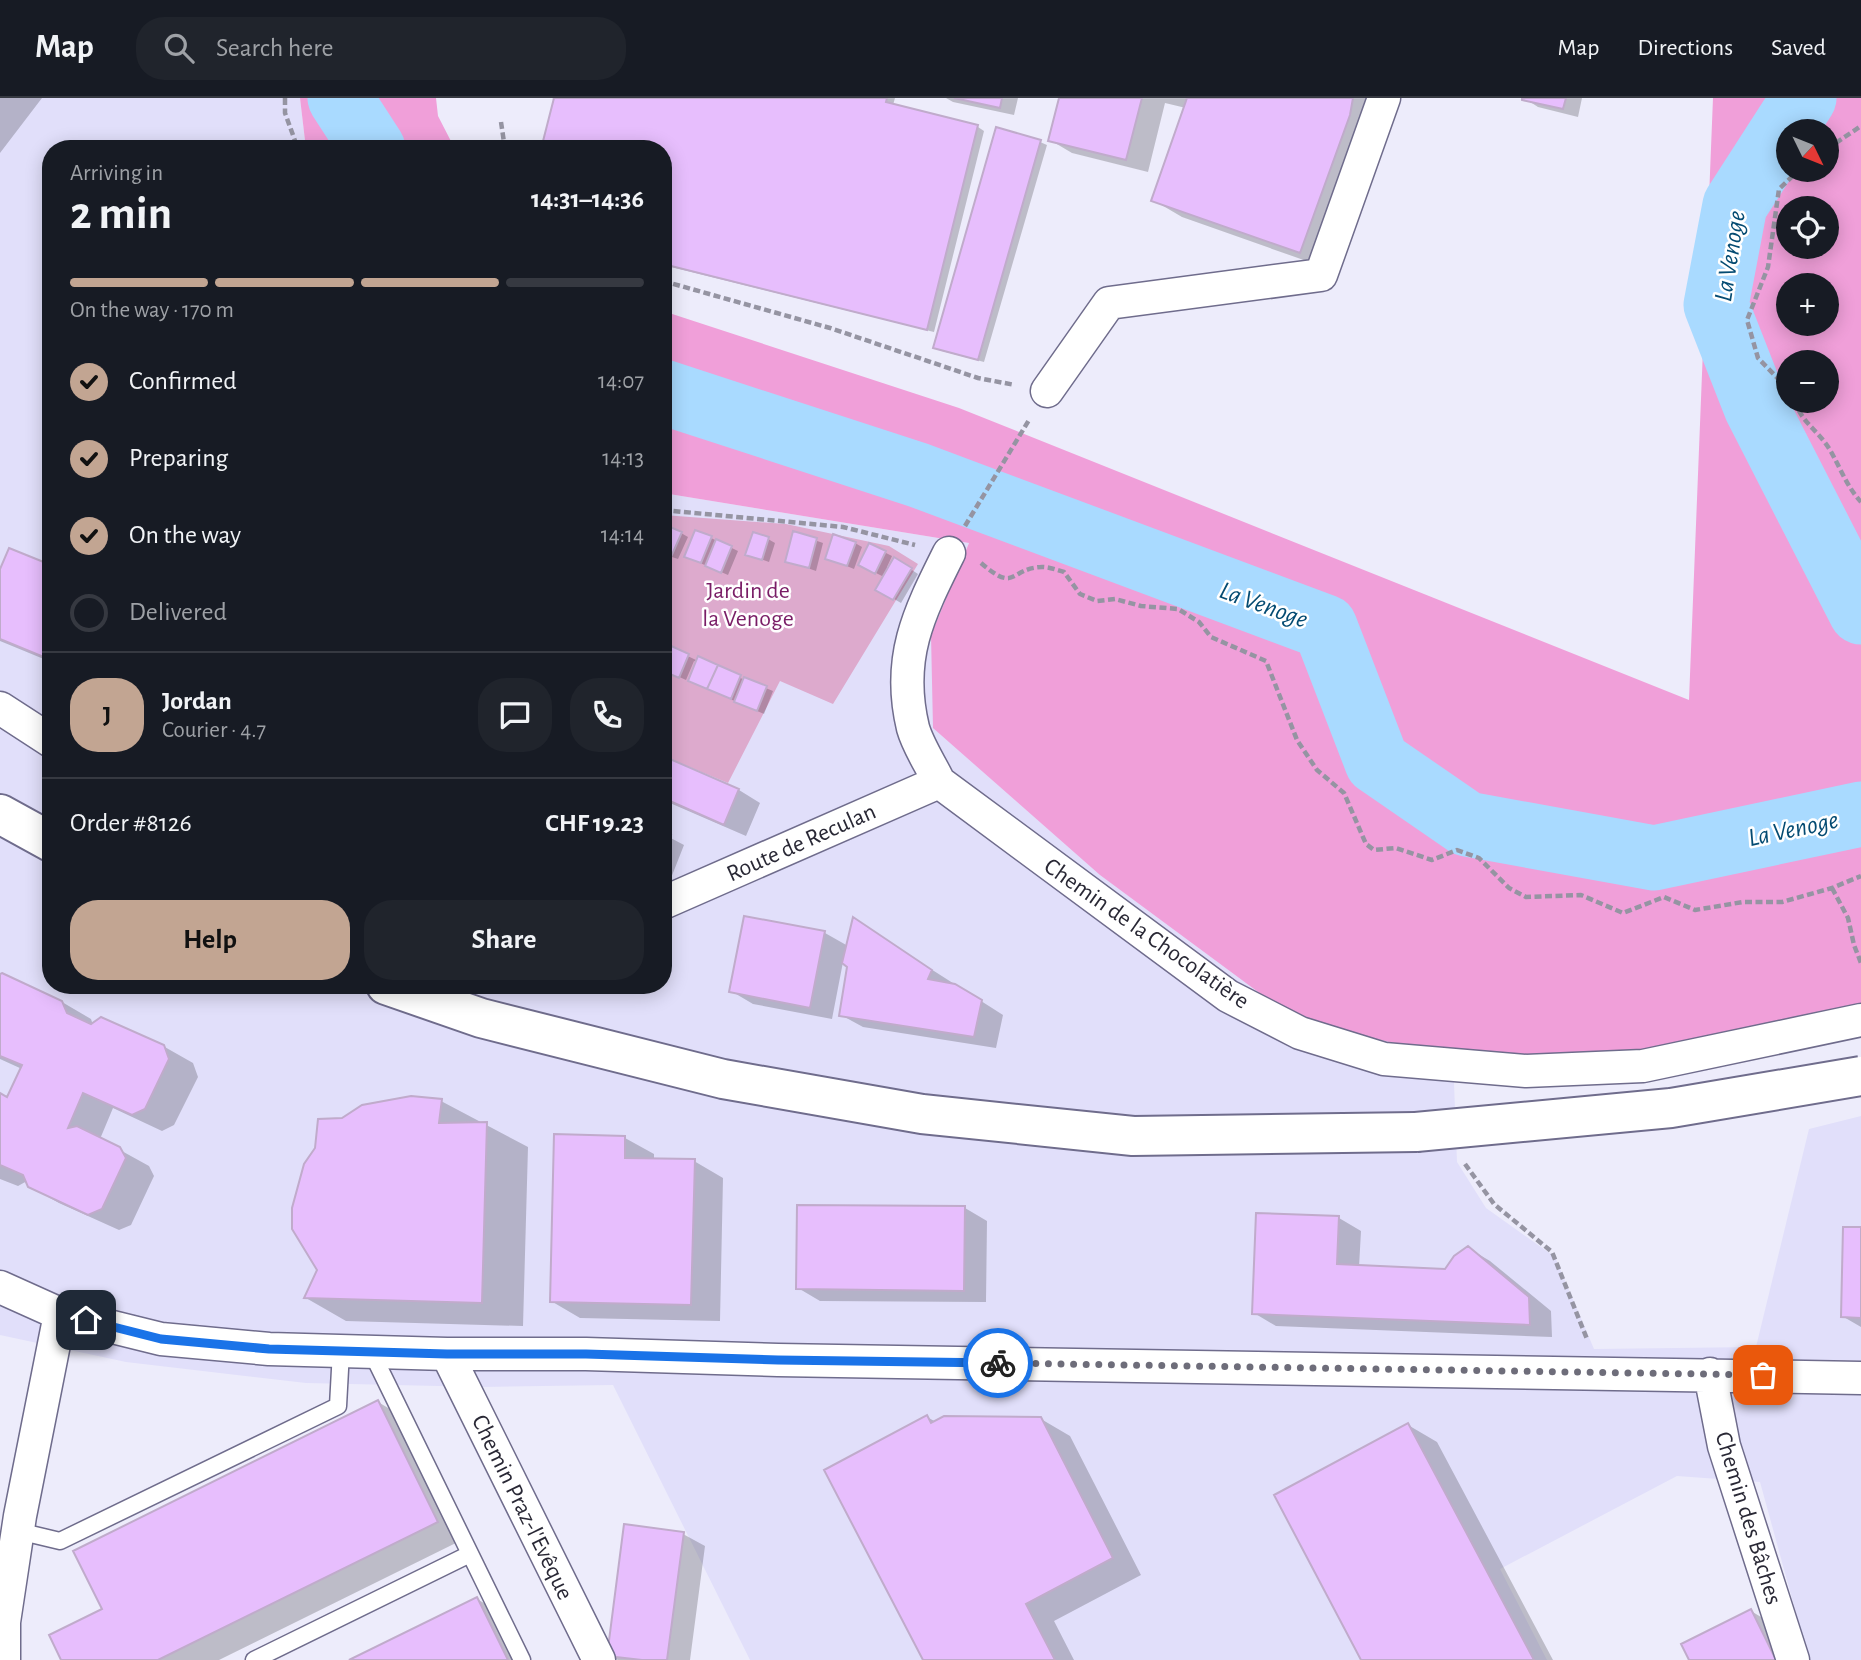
<!DOCTYPE html>
<meta charset="utf-8">
<style>
body{margin:0;font-family:"Alegreya Sans",sans-serif;background:#20242c;color:#f1f3f6;height:100vh;display:flex;flex-direction:column;font-size:26px;white-space:nowrap}
*{box-sizing:border-box;margin:0}
p{font-size:23px;color:#9ea1a6}
.icon{flex:none;width:38px;height:38px;fill:none;stroke:currentColor;stroke-width:2;stroke-linecap:round;stroke-linejoin:round}
.map{position:relative;flex:1;overflow:hidden}
.details{position:absolute;left:42px;top:42px;width:630px;height:854px;display:flex;flex-direction:column;background:#171b24;border-radius:28px;box-shadow:0 4px 18px #0003}
.details>*{flex:none}
.needle{width:46px;rotate:133deg}
.buttons{position:absolute;left:1776px;top:21px;display:grid;gap:14px}
.buttons a{display:grid;place-items:center;width:63px;height:63px;border-radius:50%;background:#171b24;box-shadow:0 4px 18px #0003;font-size:35px}
.pin{position:absolute;display:grid;place-items:center;width:60px;height:60px;color:#fff;margin:-30px;border-radius:14px;box-shadow:0 4px 10px #0006}
.courier{position:absolute;display:grid;place-items:center;width:70px;height:70px;margin:-35px;border:5px solid #1a73e8;border-radius:50%;background:#fff;color:#222;box-shadow:0 2px 9px #0007}
.head em{font-style:normal;font-weight:700}
.head div{display:flex;flex-direction:column-reverse}
.head{display:flex;align-items:center;justify-content:space-between;height:119px;padding:0 28px}
h1{font-size:46px;font-weight:700;line-height:52px}
.bar{display:grid;grid-template-columns:repeat(4,1fr);gap:10px 7px;align-content:center;height:84px;padding:0 28px}
.bar i{height:9px;border-radius:5px;background:#363941}
.bar .active{background:#c2a592}
.bar p{grid-column:span 4}
.line{display:flex;align-items:center;gap:18px;padding:0 28px;border-top:2px solid #363941}
.line div{flex:1}
.round{display:grid;place-items:center;flex:none;width:74px;height:74px;border-radius:28px;background:#20242c}
ol{padding:0 28px;list-style:none}
li{display:flex;align-items:center;gap:21px;height:77px}
li p{margin-inline-start:auto}
li .icon{padding:7px;border-radius:50%;background:#c2a592;color:#111;stroke-width:4}
li:last-child{color:#9ea1a6}
li i{width:38px;height:38px;border:4px solid #363941;border-radius:50%}
.primary-button{display:flex;gap:14px;margin-top:auto;padding:14px 28px}
.primary-button a{flex:1;height:80px;border-radius:28px;background:#c2a592;color:#111;font-size:28px;font-weight:700;line-height:80px;text-align:center}
.primary-button a+a{background:#20242c;color:#f1f3f6}
header{display:flex;align-items:center;gap:42px;box-sizing:border-box;height:98px;padding:0 35px;background:#171b24;border-bottom:2px solid #363941}
header strong{font-size:33px}
nav{display:flex;gap:38px;margin-inline-start:auto;font-size:24px}
.search{width:490px;height:63px;background:#20242c;display:flex;align-items:center;gap:18px;box-sizing:border-box;padding:0 24px;border-radius:28px;color:#9ea1a6;font-size:26px}
.map>svg:first-child{display:block}
</style>
<header>
<strong>Map</strong>
<div class="search"><svg class="icon" aria-label="search" viewBox="0 0 24 24"><circle cx="10" cy="10" r="6"/><path d="M15 15l6 6"/></svg>Search here</div>
<nav><a>Map</a><a>Directions</a><a>Saved</a></nav>
</header>
<div class="map">
<svg width="1861" height="1562" viewBox="0 0 1861 1562">
<rect width="100%" height="100%" fill="#edecfb"/>
<!-- built -->
<path fill="#e1dffa" d="M0,0H300L306,51H51V887H663V395L969,445L931,537L1453,959L1457,1064L1486,1110L1555,1159L1594,1251L1756,1249L1809,1031L1861,1018V1562H1809L1760,1384L1677,1378L1500,1471L1547,1562H750L613,1287L483,1289L306,1285L126,1264L0,1237Z"/>
<!-- green -->
<path fill="#ddaacd" d="M663,417L786,426L889,448L918,466L833,606L780,583L728,685L663,658Z"/>
<!-- forest -->
<path fill="#f09fd9" fill-rule="evenodd" d="M300,0H436L438,18L455,51H306Z
M1713,0H1861V931L1733,964L1453,959L1296,922L1100,777L933,630L931,537L969,445L663,395V213L959,310L1689,602ZM1788,33H1827V72H1788ZM1788,110H1827V149H1788ZM1788,187H1827V226H1788ZM1788,264H1827V303H1788Z"/>
<!-- shadow -->
<path fill="#0003" d="M0,0H42L0,55Z
M552,0H895L893,7L978,29L984,33L934,234L663,167V51Z
M946,0H1018L1014,17L953,4Z
M1060,0H1388L1329,171L1182,119L1153,102L1186,10L1165,5L1148,74L1072,55L1050,42Z
M1524,0H1582L1578,19L1538,9Z
M1040,44L1047,47L984,264L942,253L935,249Z
M681,435L688,439L678,461L663,456Z
M794,435L823,445L816,473L787,463Z
M711,440L738,453L728,477L693,462Z
M768,441L775,445L769,464L747,456Z
M855,445L862,449L854,471L827,460Z
M870,447L892,458L887,469L890,470L895,461L918,476L901,505L877,491L884,479L860,467Z
M51,469V564L0,543V475Z
M663,546L698,563L773,593L764,616L696,586L697,564L694,563L686,582L664,572L663,574Z
M663,660L739,692L760,705L746,738L663,702Z
M663,736L684,747L671,780L663,777Z
M745,820L825,835L848,848L854,822L1003,917L996,950L863,929L841,917L848,868L843,864L832,921L753,906L731,893Z
M0,878L62,904L91,921L93,927L163,948L193,965L198,979L174,1027L162,1033L113,1010L100,1041L149,1068L154,1078L131,1127L119,1132L59,1105L29,1088L27,1083L18,1088L0,1081V997L8,1001L22,971L0,961Z
M441,1003L528,1049L523,1228L346,1223L306,1200L319,1172L343,1022Z
M625,1040L654,1056V1062L694,1063L723,1080L720,1223L580,1220L551,1203Z
M965,1110L987,1123L986,1204L820,1203L798,1190Z
M1339,1120L1361,1133L1359,1169L1446,1173L1468,1150L1490,1163L1551,1213L1552,1239L1276,1228L1254,1215Z
M1861,1131V1229L1842,1218Z
M378,1304L407,1321L466,1440L219,1562H63L104,1512Z
M927,1319L936,1324L1041,1321L1070,1338L1141,1477L1054,1523L1074,1562H925Z
M1408,1327L1437,1344L1553,1562H1363Z
M683,1436L705,1448L690,1562H618L609,1557Z
M477,1501L506,1518L528,1562H353Z
M1751,1513L1766,1522L1786,1562H1691Z"/>
<g fill="none" stroke-linecap="round" stroke-linejoin="round">
<!-- river -->
<path stroke="#a9daff" stroke-width="65" d="M340,0L373,51
M1804,0L1735,107L1716,207L1756,309L1861,514
M663,294L918,377L1325,529L1377,664L1467,726L1654,760L1861,716"/>
</g>
<!-- building -->
<path fill="#e7befd" stroke="#c0abcb" stroke-width="2" d="M554,0H887L886,4L978,27L927,232L663,166V51H541Z
M954,0H1002L1000,10Z
M1059,0H1142L1126,62L1048,43Z
M1187,0H1353L1350,17L1300,155L1151,103Z
M1522,0H1566L1563,11L1522,2Z
M996,29L1041,42L978,262L933,250Z
M663,426L682,434L671,459L663,456Z
M695,432L712,438L701,465L684,459Z
M793,433L817,440L809,470L785,464Z
M753,434L769,439L762,462L745,457Z
M833,436L856,444L847,468L825,461Z
M716,441L732,448L721,475L705,468Z
M869,445L886,453L875,476L858,467Z
M9,450L51,467V562L0,541V471Z
M894,459L912,470L893,502L875,492Z
M669,547L689,556L679,580L663,573V561Z
M698,558L718,567L707,591L688,583Z
M718,567L741,577L731,601L707,591Z
M744,579L767,588L757,613L734,604Z
M663,658L739,691L724,727L663,700Z
M663,734L671,737L663,755Z
M744,818L825,833L810,910L729,894Z
M853,819L932,872L928,881L955,886L982,902L974,939L839,918L847,869L842,865Z
M2,875L62,903L67,915L91,926L101,919L164,947L169,961L145,1011L132,1017L83,995L68,1030L77,1028L120,1049L126,1060L102,1111L88,1117L28,1089L23,1077L0,1067V995L7,999L22,967L0,958V876Z
M411,998L442,1001L439,1025L487,1024L482,1205L304,1200L317,1172L292,1131V1110L304,1066L315,1050L318,1021L342,1020L362,1007Z
M554,1036L625,1038V1060L695,1061L691,1207L550,1204Z
M797,1107L965,1108L964,1193L796,1191Z
M1256,1115L1339,1118L1337,1166L1445,1171L1454,1158L1468,1148L1529,1199L1530,1227L1252,1216Z
M1843,1129H1861V1220L1841,1219Z
M378,1302L438,1424L158,1562H61L49,1537L102,1511L73,1453Z
M927,1317L931,1325L944,1318L1041,1319L1113,1460L1026,1506L1055,1562H923L824,1372Z
M1408,1325L1534,1562H1361L1274,1397Z
M624,1426L684,1434L667,1562H642L607,1558Z
M477,1499L508,1562H349Z
M1751,1511L1776,1562H1689L1681,1546Z"/>
<g fill="none" stroke-linecap="round" stroke-linejoin="round">
<defs>
<path id="lane" d="M372,1255L522,1562
M18,1433L60,1443L338,1308L341,1253
M254,1562L470,1456"/>
<path id="street" d="M1047,293L1109,205L1321,177L1384,0
M949,455C919,515 896,560 913,630C918,648 931,667 939,684L1228,898L1300,935L1384,961L1526,973L1643,968L1861,922
M0,610L51,643
M663,805L939,684
M0,1189L60,1216L161,1241L269,1251L447,1256H586L778,1262L1861,1280
M447,1256L599,1562
M1710,1276L1724,1348L1793,1562
M4,1562V1524L20,1418L60,1216"/>
<path id="secondary" d="M0,716L51,744
M386,887L481,920L723,981L922,1016L1133,1038L1416,1034"/>
</defs>
<!-- lane casing -->
<use href="#lane" stroke="#6f6c8c" stroke-width="19"/>
<!-- street casing -->
<use href="#street" stroke="#6f6c8c" stroke-width="35"/>
<!-- secondary casing -->
<use href="#secondary" stroke="#6f6c8c" stroke-width="42"/>
<!-- path -->
<path stroke="#9594a2" stroke-width="4.5" stroke-dasharray="7 3.5" stroke-linecap="butt" d="M285,0V15L298,51
M501,24L505,51
M1827,51L1861,28
M663,183L830,230L978,280L1015,287
M1788,291L1758,260L1747,222L1768,169L1779,91L1799,72
M1794,303C1804,327 1818,332 1830,352C1840,369 1847,389 1861,404
M663,412L843,429L915,447
M965,428L1029,322
M981,465C1017,496 1009,470 1042,469C1049,469 1057,472 1064,474L1080,496L1097,503L1115,501L1141,508L1178,511L1199,524L1211,539L1266,563L1297,642L1317,672L1344,695L1366,746L1374,752L1396,750L1432,762L1457,752L1479,760L1509,790L1526,799L1581,797L1623,815L1664,799L1695,812L1743,804H1782L1832,790L1861,778
M1832,790L1848,820L1854,847L1861,865
M1465,1066L1494,1106L1552,1154L1587,1241"/>
<!-- lane -->
<use href="#lane" stroke="#fff" stroke-width="16"/>
<!-- street -->
<use href="#street" stroke="#fff" stroke-width="32"/>
<!-- secondary -->
<use href="#secondary" stroke="#fff" stroke-width="38"/>
<defs>
<path id="secondary-bridge" d="M1416,1034L1671,1010L1861,978"/>
</defs>
<!-- secondary-bridge casing -->
<use href="#secondary-bridge" stroke="#6f6c8c" stroke-width="42" stroke-linecap="butt"/>
<!-- secondary-bridge -->
<use href="#secondary-bridge" stroke="#fff" stroke-width="38"/>
</g>
<g fill="none" stroke-linecap="round" stroke-linejoin="round">
<!-- done -->
<path stroke="#6e6d7a" stroke-width="7" stroke-dasharray="0 12.6" d="M998,1265L1763,1277"/>
<!-- route -->
<path stroke="#1a73e8" stroke-width="9" d="M86,1222L161,1241L269,1251L447,1256H586L778,1262L998,1265"/>
</g>
<g text-anchor="middle" stroke-width="5" stroke-linejoin="round" paint-order="stroke">
<!-- park labels -->
<g font-size="24" fill="#791d66" stroke="#fff">
<text x="748" y="500">Jardin de<tspan x="748" dy="28">la Venoge</tspan></text>
</g>
<!-- street labels -->
<g font-size="24" fill="#292835" stroke="#fff">
<text transform="translate(801 744) rotate(-24)" y="8">Route de Reculan</text>
<text transform="translate(1147 835) rotate(35)" y="8">Chemin de la Chocolatière</text>
<text transform="translate(523 1409) rotate(64)" y="8">Chemin Praz-l'Evêque</text>
<text transform="translate(1749 1420) rotate(73)" y="8">Chemin des Bâches</text>
</g>
<!-- water labels -->
<g font-size="26" font-style="italic" fill="#044b72" stroke="#fff">
<text transform="translate(1729 158) rotate(-81)" y="9">La Venoge</text>
<text transform="translate(1264 506) rotate(20)" y="9">La Venoge</text>
<text transform="translate(1793 730) rotate(-12)" y="9">La Venoge</text>
</g>
</g>
</svg>
<div class="buttons">
<a><svg class="needle" viewBox="-14 -14 28 28"><path d="M0-13l5 13h-10z" fill="#e53935"/><path d="M0 13l5-13h-10z" fill="#9ea1a6"/></svg></a>
<a><svg class="icon" aria-label="locate" viewBox="0 0 24 24"><circle cx="12" cy="12" r="6"/><path d="M12 2v4M12 18v4M2 12h4M18 12h4"/></svg></a>
<a>+</a>
<a>−</a>
</div>
<div class="pin" style="left:1763px;top:1277px;background:#ea580c"><svg class="icon" aria-label="bag" viewBox="0 0 24 24"><path d="M5 8h14l-1 12H6zM9 8a3 3 0 0 1 6 0"/></svg></div>
<div class="pin" style="left:86px;top:1222px;background:#1f2937"><svg class="icon" aria-label="home" viewBox="0 0 24 24"><path d="M3 11l9-7 9 7M6 9v11h12V9"/></svg></div>
<div class="courier" style="left:998px;top:1265px"><svg class="icon" aria-label="bike" viewBox="0 0 24 24"><circle cx="6" cy="16" r="4"/><circle cx="18" cy="16" r="4"/><path d="M6 16l4-8h5l3 8M10 8l3 8H6M13 5h3"/></svg></div>
<section class="details">
<div class="head"><div><h1>2 min</h1><p>Arriving in</p></div><em>14:31–14:36</em></div>
<div class="bar"><i class="active"></i><i class="active"></i><i class="active"></i><i></i><p>On the way · 170 m</p></div>
<ol>
<li><svg class="icon" aria-label="check" viewBox="0 0 24 24"><path d="M5 12l5 5 9-10"/></svg>Confirmed<p>14:07</p></li>
<li><svg class="icon" aria-label="check" viewBox="0 0 24 24"><path d="M5 12l5 5 9-10"/></svg>Preparing<p>14:13</p></li>
<li><svg class="icon" aria-label="check" viewBox="0 0 24 24"><path d="M5 12l5 5 9-10"/></svg>On the way<p>14:14</p></li>
<li><i></i>Delivered</li>
</ol>
<div class="line" style="height:126px"><b class="round" style="background:#c2a592;color:#111">J</b><div><b>Jordan</b><p>Courier · 4.7</p></div><a class="round"><svg class="icon" aria-label="chat" viewBox="0 0 24 24"><path d="M4 5h16v11H9l-5 4z"/></svg></a><a class="round"><svg class="icon" aria-label="phone" viewBox="0 0 24 24"><path d="M5 4h4l2 5-3 2q2 4 5 5l2-3 5 2v4C11 20 4 13 5 4z"/></svg></a></div>
<div class="line" style="height:91px"><div>Order #8126</div><b>CHF 19.23</b></div>
<div class="primary-button"><a>Help</a><a>Share</a></div>
</section>
</div>
